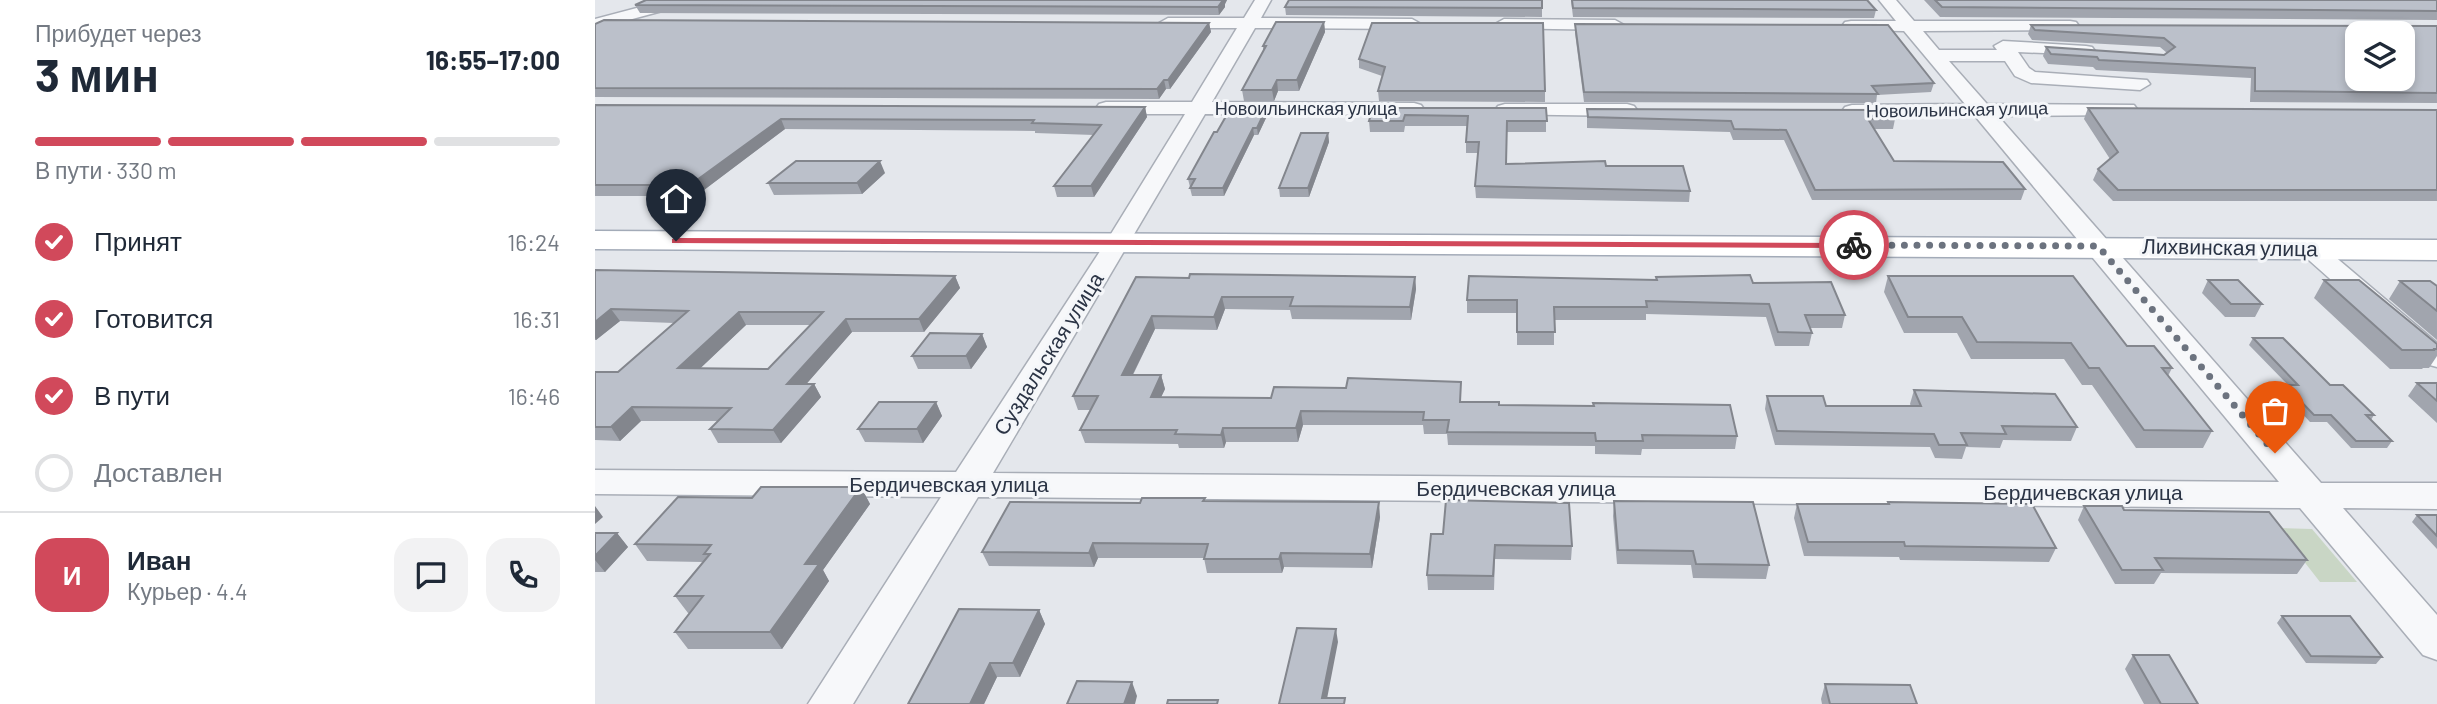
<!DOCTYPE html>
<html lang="ru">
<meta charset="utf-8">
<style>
body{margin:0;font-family:Barlow,sans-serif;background:#f2f2f3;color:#1f2937;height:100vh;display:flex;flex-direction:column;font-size:26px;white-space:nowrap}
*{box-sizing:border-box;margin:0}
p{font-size:23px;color:#747a83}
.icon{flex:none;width:38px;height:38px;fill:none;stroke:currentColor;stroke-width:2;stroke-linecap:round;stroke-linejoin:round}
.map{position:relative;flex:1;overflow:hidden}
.details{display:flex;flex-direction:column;background:#fff;width:595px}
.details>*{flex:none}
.buttons{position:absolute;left:1750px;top:21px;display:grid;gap:14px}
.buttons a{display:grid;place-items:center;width:70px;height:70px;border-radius:14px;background:#fff;box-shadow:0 4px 10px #0003;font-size:35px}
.pin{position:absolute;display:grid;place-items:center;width:60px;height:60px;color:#fff;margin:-72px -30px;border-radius:50% 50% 50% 0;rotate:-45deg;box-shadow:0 0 7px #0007}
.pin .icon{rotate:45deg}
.courier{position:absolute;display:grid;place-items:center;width:70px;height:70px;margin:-35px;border:5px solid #d1495b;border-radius:50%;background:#fff;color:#222;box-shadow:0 2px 9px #0007}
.summary em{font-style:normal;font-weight:700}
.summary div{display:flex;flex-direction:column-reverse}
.summary{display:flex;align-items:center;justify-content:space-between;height:119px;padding:0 35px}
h1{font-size:46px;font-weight:700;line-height:52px}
.bar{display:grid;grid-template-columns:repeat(4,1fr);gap:10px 7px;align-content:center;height:84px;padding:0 35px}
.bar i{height:9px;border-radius:5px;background:#e0e1e3}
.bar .active{background:#d1495b}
.bar p{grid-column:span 4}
.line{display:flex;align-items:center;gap:18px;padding:0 35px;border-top:2px solid #e0e1e3}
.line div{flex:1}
.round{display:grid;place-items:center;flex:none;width:74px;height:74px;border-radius:21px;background:#f2f2f3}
ol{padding:0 35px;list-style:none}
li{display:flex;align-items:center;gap:21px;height:77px}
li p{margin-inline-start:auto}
li .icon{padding:7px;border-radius:50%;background:#d1495b;color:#fff;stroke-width:4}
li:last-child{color:#747a83}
li i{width:38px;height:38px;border:4px solid #e0e1e3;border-radius:50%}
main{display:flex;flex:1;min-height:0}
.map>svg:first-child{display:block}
</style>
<main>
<section class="details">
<div class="summary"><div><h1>3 мин</h1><p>Прибудет через</p></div><em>16:55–17:00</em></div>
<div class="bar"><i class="active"></i><i class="active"></i><i class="active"></i><i></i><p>В пути · 330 m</p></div>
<ol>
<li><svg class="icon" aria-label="check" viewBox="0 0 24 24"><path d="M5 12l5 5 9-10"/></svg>Принят<p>16:24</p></li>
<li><svg class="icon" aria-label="check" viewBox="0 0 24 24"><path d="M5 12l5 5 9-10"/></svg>Готовится<p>16:31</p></li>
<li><svg class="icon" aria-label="check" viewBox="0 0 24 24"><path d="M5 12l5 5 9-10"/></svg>В пути<p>16:46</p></li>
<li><i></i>Доставлен</li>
</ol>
<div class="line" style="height:126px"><b class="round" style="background:#d1495b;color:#fff">И</b><div><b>Иван</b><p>Курьер · 4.4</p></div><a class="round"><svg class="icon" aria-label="chat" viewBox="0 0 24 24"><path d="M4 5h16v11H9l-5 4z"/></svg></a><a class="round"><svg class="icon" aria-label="phone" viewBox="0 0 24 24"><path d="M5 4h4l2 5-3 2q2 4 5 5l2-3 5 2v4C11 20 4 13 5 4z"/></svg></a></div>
</section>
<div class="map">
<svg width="1842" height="704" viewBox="0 0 1842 704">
<rect width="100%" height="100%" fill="#e4e7ec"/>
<!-- green -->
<path fill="#c9d6c5" d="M1683,528L1717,529L1762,582H1725Z"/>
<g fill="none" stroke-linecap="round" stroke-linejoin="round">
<defs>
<path id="minor" d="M72,0H99L97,3L0,29V19Z
M660,0H676L666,18L817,19L826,24L817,29L660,28L617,102L819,103L826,105L829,109L826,113L819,115L610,114L398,473L1684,482L1380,116L1257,117L1250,115L1247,111L1250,107L1257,105L1370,104L1309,31L1250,30L1247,26L1250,22L1256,21H1301L1284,0H1301L1319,21H1475L1481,22L1484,26L1481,30L1328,31L1344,50H1402L1399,46L1408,41L1491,46L1497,47L1500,51L1497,55L1423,52L1434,68L1440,72L1552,80L1555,84L1545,90L1436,83L1420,76L1410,61H1354L1392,104L1539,105L1542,109L1539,113L1532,115L1403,116L1726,483H1842V509L1748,508L1842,615V660L1828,655L1705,508L383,497L258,704H213L346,497L0,494V470L361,472L511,242L590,114H511L504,112L501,108L504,104L511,102H597L642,28H573L564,23L573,18H649Z
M909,19L1020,20L1029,25L1020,30L903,28L900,24Z
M910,104H1032L1039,106L1042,110L1039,114L1032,116L903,114L900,110L903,106Z
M1716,241L1725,244L1842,343V367L1831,364L1707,254L1703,249L1707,244Z"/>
<path id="major" d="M0,231L1842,240V260L0,249Z"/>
</defs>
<!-- minor casing -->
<use href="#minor" stroke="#a9aeb7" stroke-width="3"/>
<!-- major casing -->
<use href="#major" stroke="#a3abb8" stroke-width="3"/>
<!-- minor -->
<use href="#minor" fill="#f7f8fa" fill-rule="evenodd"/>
<!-- major -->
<use href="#major" fill="#fff" fill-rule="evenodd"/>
</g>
<!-- wall -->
<path fill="#a1a5ae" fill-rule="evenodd" d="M51,0H632L630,4V7L624,15L45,13L40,5Z
M947,0V17L691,15L690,7Z
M976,0H1272L1281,10L1279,18L978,17Z
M1329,0H1842V20L1345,17Z
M729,22L730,32L704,91H683L679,101H649L647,90L668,51V46Z
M614,23L616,32L575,89H571L564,99L0,97V24Z
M980,24L1339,83L1336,92L1282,95L1281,103L989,102L980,33Z
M1436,25L1842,26V103L1655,102L1656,78L1501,70L1498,67L1453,64L1448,56L1451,47L1569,55L1572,53L1565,47L1437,40L1433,34Z
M764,59L950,91V102L784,101L783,91L787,76L764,68Z
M0,105L550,107L552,117L499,197H462L459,186L499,135L440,133V131L190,129L101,196H0Z
M778,108H951V132H912L911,164L1011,166L1095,191L1094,202L881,198L880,186L883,153H871V142L872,126H810L809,132H775L774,121Z
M1493,108L1842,110V201H1518L1498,180L1503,169L1515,159L1489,119Z
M992,109L1300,119L1298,129H1279L1299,161L1430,189L1426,200H1217L1189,140H1138L1135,132L992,128Z
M670,111L671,118L663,135H659L629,196H597L595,188L596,187H595L593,179L622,132Z
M733,133L734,142L714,197H685L684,188Z
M290,173L267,194L179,195L173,183Z
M0,270L360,276L365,288L329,332H257L211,384H219L226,397L186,443H123L115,429L123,421H46L25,441L0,440V372H23L79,323L25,321L1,340H0ZM151,325H215L173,369L105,368Z
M1293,276L1532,346L1577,368L1573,376L1617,431L1608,448H1541L1497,385H1487L1469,359H1376L1362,333H1309L1289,292Z
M541,277H820L821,289L816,320L697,319L695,310L630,309L622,330L560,329L538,375H566L570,389L566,397L676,398L751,388L866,382V402L1142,436L1140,449H1047L1046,455L1000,454V446L853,445L852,434H829L828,425H708L703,442H631L629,448H584L583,444L490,443L485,430L496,410H483L478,396Z
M1061,277L1158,283L1250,315L1247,328H1215L1217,333L1214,346H1180L1171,317L1051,314V320H959V345H922V313H872V300L1061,280Z
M1613,280L1667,304L1660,317H1630L1607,293Z
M1729,280L1842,349V356L1834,368H1828L1827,369H1795L1719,298Z
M1805,281L1842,286V340L1794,299Z
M387,334L392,347L376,369H323L317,356Z
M1658,338L1735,385L1779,415L1776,420L1797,441L1792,448H1756L1732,422H1715L1686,391L1690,385H1693L1654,345Z
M1822,383H1842V423L1813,396Z
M1319,390L1482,427L1476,441L1408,440L1405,448L1371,447L1367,459L1340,458L1335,447L1180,445L1170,409L1172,396L1231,406H1316L1315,404Z
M341,402L347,416L328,443L270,442L263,429Z
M266,487L275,504L228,570L234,581L187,649H93L80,632L94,613H93L80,596L108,562L52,561L40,544L157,498Z
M610,498V501L785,517L777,568L689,567L687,573H612L609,558H503L499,567L394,566L387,552L545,503Z
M1019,501L1174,565L1171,579L1098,578L1096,565L1022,564L1018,516Z
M1293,502L1461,548L1454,562L1305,560L1304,557L1209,556L1199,518L1202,504H1292Z
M1489,506L1529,510L1712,560L1702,574L1566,573L1559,584H1520L1483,520Z
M1822,515H1842V549L1817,522Z
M0,533H22L33,547L10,572H0Z
M836,534L977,546L976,560L900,559L899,590H833L832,575Z
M444,610L450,624L425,677H402L389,704H313Z
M1687,616L1787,657L1781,664L1711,663L1682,623Z
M1538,655L1603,704H1549L1530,669Z
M1230,684L1322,704H1227L1226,699Z"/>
<!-- shaded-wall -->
<path fill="#83868d" d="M626,0H632L630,4V7L624,15L623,7Z
M729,22L730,32L704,91L702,80Z
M614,23L616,32L575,89L573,80Z
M569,80L571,89L564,99L562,89Z
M682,80L683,91L679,101L677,90Z
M550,107L552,117L499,197L496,186Z
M670,111L671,118L663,135L662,128Z
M186,119L190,129L101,196L95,185Z
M658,128L659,135L629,196L628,188Z
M733,133L734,142L714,197L713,188Z
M285,161L290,173L267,194L262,183Z
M360,276L365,288L329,332L324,319Z
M820,277L821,289L816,320L815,307Z
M627,297L630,309L622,330L619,317Z
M16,309L25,321L1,340L0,338V322Z
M144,312L151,325L92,381L83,368Z
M557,316L560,329L531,388L527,375Z
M251,319L257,332L200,397L192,384Z
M387,334L392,347L376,369L371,356Z
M566,375L570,389L560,410L556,397Z
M219,384L226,397L186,443L178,430Z
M341,402L347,416L328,443L322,429Z
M37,407L46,421L25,441L16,427Z
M706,411L708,425L703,442L701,428Z
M628,428L631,442L629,448L626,435Z
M266,487L275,504L228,570L234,581L187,649L175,632L210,564Z
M784,502L785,517L777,568L775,554Z
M0,506L8,517L0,524Z
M22,533L33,547L10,572L0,560V556Z
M498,543L503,558L499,567L494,553Z
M686,553L689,567L687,573L684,559Z
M444,610L450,624L425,677L418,663Z
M741,629L743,642L731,704L727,698Z
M395,663L402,677L389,704H375Z
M537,682L542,696L540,704H529Z"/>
<!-- building -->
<path fill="#bbc0ca" stroke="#83868d" stroke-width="2" fill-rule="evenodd" d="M51,0H628L623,7L40,5Z
M694,0H947V8L690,7Z
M977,0H1272L1281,10L978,8Z
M1340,0H1842V11L1347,7Z
M9,20L614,23L573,80H569L562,89L0,88V24Z
M681,22H729L702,80H682L677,90H647L671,46H668Z
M777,23H948L950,91H783L790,67L764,59Z
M980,24L1293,25L1339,83L1277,86L1283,94L989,92Z
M1436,25L1842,26V93L1660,91V68L1504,60L1502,57L1456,54L1451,47L1569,55L1580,47L1569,38L1440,30ZM1762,33H1808V79H1762Z
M0,105L550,107L496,186H459L506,125L437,123L439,120L186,119L95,185H0Z
M778,108H951L952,121H912L911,164L1010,161L1011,166H1088L1095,191L880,186L884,142H871L873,116L810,115L808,121H774Z
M1493,108L1842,110V190H1523L1503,169L1523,152Z
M992,109L1294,110L1300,119H1273L1299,161L1408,162L1430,189L1220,190L1191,130L1139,129L1136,121L993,117Z
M634,111H670L662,128H658L628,188H595L600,179H593L619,132H622Z
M706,133H733L713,188H684Z
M201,161H285L262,183H173Z
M0,270L360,276L324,319H251L192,384H219L178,430L115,429L136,408L37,407L16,427H0V372H23L93,311L16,309L0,322ZM144,312H228L173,369L83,368Z
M595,274L820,277L815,307L695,306L698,297H627L619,317L557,316L527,375H566L556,397L676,398L679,387L751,388L753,378L866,382L865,402H904V405L999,406L998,403L1135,405L1142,436L1047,435L1048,441H1001L1000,433L852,432L854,420H828L829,412L706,411L701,428H628L626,435L580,434L582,430H485L503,396H478L541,277L594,278Z
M1155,275L1158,283L1236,282L1250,315H1210L1217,333L1183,332L1174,304L1051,301L1052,307H959L960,332H922V300H872L874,276L1062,280L1061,277Z
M1293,276H1478L1532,346H1559L1577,368H1567L1617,431L1549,430L1504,368H1494L1476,343L1382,342L1367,317H1313Z
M1613,280H1643L1667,304H1636Z
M1729,280H1764L1842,344V349H1838L1840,350H1807Z
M1805,281H1835L1842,286V311Z
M335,333L387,334L371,356H317Z
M1658,338H1688L1735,385H1748L1779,415H1771L1797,441H1761L1736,415H1719L1690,385H1703Z
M1822,383H1842V401Z
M1319,390L1460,394L1482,427L1407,426L1411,434L1366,433L1372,445H1344L1339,434L1182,431L1172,396H1228L1231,406H1326Z
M284,402H341L322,429H263Z
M166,487H266L210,564H224L175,632H80L108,596H80L115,554H109L116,545L40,544L83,497L157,498Z
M547,498H610L608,501L784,502L775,554L686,553L684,559H609L613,544L498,543L494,553L387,552L415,502L545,503Z
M851,500L974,503L977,546L900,545L898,576L832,575L836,534H848Z
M1019,501L1158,502L1174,565L1101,564L1098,551L1023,550Z
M1293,502L1437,504L1461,548L1310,546L1309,542H1213L1202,504H1294Z
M1489,506H1527L1529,510L1674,512L1712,560L1560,558L1568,570H1527Z
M1822,515H1842V536Z
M0,533H22L0,556Z
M364,609L444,610L418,663H395L375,704H313Z
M1687,616H1755L1787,657L1716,656Z
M702,628L741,629L727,698H750L749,704H684Z
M1538,655H1574L1603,704H1566Z
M482,681L537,682L529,704H472Z
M1230,684L1315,685L1322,704H1235Z
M573,700H623L622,704H572Z"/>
<!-- route -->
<path fill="#d1495b" d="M81,238L1259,243L1264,245L1259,248L77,243V239Z"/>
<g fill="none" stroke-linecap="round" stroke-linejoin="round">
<!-- done -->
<path stroke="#6c737f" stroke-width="7" stroke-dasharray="0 12.6" d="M1259,245L1503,246L1680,453"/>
</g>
<g text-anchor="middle" stroke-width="6" stroke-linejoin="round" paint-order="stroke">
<!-- far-street labels -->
<g font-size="18" fill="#2b3445" stroke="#f4f6f9">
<text x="711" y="115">Новоильинская улица</text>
<text transform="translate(1362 110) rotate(-1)" y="6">Новоильинская улица</text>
</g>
<!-- street labels -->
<g font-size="21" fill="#2b3445" stroke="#f4f6f9">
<text transform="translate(1635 248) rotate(1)" y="7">Лихвинская улица</text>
<text transform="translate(454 354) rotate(-58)" y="7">Суздальская улица</text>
<text x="354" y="492">Бердичевская улица</text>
<text x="921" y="496">Бердичевская улица</text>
<text x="1488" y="500">Бердичевская улица</text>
</g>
</g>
</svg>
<div class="buttons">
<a><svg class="icon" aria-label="layers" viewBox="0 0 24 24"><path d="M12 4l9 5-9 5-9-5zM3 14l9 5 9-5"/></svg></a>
</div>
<div class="pin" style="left:1680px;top:453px;background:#ea580c"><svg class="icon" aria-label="bag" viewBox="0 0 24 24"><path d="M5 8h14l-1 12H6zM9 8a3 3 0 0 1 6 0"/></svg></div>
<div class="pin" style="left:81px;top:241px;background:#1f2937"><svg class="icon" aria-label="home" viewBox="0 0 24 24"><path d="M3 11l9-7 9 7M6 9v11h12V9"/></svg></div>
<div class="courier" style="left:1259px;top:245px"><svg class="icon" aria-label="bike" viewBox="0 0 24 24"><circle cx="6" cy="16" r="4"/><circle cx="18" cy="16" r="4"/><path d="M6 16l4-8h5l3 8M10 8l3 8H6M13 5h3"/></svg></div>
</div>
</main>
